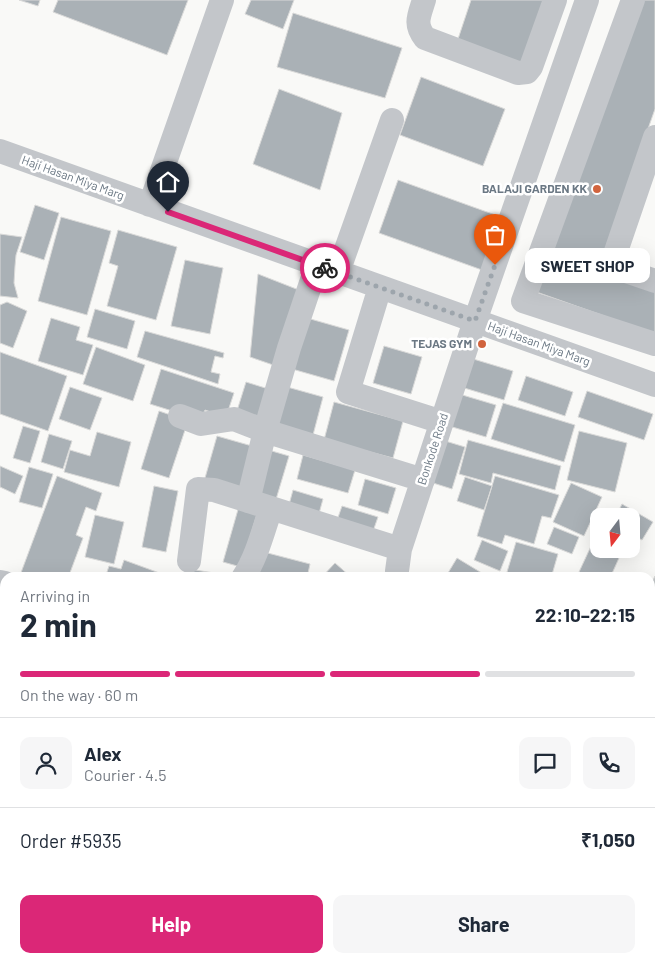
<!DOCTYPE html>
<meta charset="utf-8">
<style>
body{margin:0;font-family:Barlow,sans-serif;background:#f6f6f7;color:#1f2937;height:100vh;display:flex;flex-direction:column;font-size:19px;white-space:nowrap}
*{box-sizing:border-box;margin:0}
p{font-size:16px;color:#747a83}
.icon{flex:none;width:28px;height:28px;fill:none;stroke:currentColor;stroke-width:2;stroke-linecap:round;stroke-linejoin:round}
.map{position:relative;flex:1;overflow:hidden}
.side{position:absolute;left:0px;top:572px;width:655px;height:391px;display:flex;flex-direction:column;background:#fff;border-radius:15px 15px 0 0;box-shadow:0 5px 20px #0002}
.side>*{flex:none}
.needle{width:32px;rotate:196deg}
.controls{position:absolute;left:590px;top:508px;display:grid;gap:10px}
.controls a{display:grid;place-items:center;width:50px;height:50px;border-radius:10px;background:#fff;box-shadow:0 5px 20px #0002;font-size:25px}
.pin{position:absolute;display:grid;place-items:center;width:42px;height:42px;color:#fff;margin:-51px -21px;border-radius:50% 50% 50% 0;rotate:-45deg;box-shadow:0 0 5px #0007}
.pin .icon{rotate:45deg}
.courier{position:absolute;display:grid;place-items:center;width:50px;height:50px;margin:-25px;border:4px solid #db2777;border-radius:50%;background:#fff;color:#222;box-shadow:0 1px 6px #0007}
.bubble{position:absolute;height:35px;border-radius:10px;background:#fff;box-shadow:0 5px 20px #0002;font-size:16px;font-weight:700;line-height:35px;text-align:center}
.overview em{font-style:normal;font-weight:700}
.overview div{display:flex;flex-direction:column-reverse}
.overview{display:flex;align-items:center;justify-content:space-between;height:85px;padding:0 20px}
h1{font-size:32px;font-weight:700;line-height:38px}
.bar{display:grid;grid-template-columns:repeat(4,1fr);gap:8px 5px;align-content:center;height:60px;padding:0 20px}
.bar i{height:6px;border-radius:4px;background:#e0e1e3}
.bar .on{background:#db2777}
.bar p{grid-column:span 4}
.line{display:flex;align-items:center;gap:12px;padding:0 20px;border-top:1px solid #e0e1e3}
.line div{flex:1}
.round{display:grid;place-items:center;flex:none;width:52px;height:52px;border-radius:10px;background:#f6f6f7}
.primary-button{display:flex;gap:10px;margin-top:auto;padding:10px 20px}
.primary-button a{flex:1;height:58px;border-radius:10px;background:#db2777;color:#fff;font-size:20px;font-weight:700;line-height:58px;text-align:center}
.primary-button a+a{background:#f6f6f7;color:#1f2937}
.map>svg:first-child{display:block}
</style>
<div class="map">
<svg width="655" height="963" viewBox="0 0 655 963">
<rect width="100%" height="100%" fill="#f9f9f7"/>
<!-- building -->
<path fill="#aab1b6" stroke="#dadad9" d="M19,0H40L38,6Z
M58,0H188L167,55L53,12Z
M251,0H294L283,29L245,14Z
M471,0H546L523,67L456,45Z
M633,0H655V109L599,268L655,288V334L531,290Z
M293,13L402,48L385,98L277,67Z
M421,77L505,109L483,166L400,135Z
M279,89L342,113L320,190L253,164Z
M398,180L501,217L482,270L379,233Z
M35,205L59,213L44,260L20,252Z
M61,217L111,231L87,315L38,301Z
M118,230L177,247L156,320L107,306L118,266L109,263Z
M0,234L22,237L16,255L15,266L14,283L18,298L0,296Z
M185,260L223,268L210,334L171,326Z
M258,274L304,292L279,367L250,357Z
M7,302L27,311L13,348L0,343V305Z
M95,309L135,321L127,349L87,337Z
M51,318L80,327L76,340L93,345L83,375L38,361Z
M307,318L349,330L334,381L292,369Z
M145,331L224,353L223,358L215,356L211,372L220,374L218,384L137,357Z
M384,346L422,357L411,394L373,383Z
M96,347L145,365L133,401L83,384Z
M0,352L67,376L48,431L0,414Z
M470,358L513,371L504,400L461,387Z
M161,369L234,393L226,417L205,410L201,420L150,404Z
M526,376L573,392L565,416L518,400Z
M246,382L275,391L265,423L236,414Z
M280,385L323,397L313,435L270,423Z
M70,387L102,398L90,430L59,419Z
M587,391L653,414L644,440L578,417Z
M459,394L496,405L486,437L449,426Z
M334,402L403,421L393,458L324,440Z
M503,403L575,425L564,462L491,439Z
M159,411L188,421L169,478L141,469Z
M23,426L40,431L30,463L13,458Z
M579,431L627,443L615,492L567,480Z
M97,432L131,442L119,487L64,472L70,450L90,456Z
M49,434L72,441L63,469L41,462Z
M217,436L252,446L239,495L203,485Z
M442,440L465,447L452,489L430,482Z
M468,440L561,466L555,490L493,473L491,483L459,474Z
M265,449L289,456L274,506L250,499Z
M303,455L355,470L348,493L297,479Z
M0,466L23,476L15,494L0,487Z
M29,467L53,474L42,508L19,502Z
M57,476L102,493L96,511L86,507L76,535L83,538L68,578H19Z
M495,476L559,495L551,518L542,516L534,544L505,535L502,544L477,536Z
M465,477L492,486L484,510L457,501Z
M365,479L396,488L388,514L358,505Z
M571,483L602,497L584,536L553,522Z
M154,486L178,491L166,552L142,547Z
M293,490L323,499L317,521L287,512Z
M622,504L653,522L642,540L631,534V516H616Z
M239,506L258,511L241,567L223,562Z
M342,506L378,517L371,537L335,526Z
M95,515L124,522L114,564L85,557Z
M554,527L579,537L572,554L547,544Z
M599,529V549H623L610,578H591L579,572Z
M482,540L508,551L500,571L474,560Z
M516,542L558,554L551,578H524L507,572Z
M260,551L310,564L307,578H254Z
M457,558L490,578H445Z
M124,560L173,578H105L109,566L121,569Z
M335,563L352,578H321Z
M189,569L233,576L232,578H188Z
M655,576V635L650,632V586Z
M650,687L655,688V715L650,713Z
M650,717L655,719V749L650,747Z
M0,723L5,725V749L0,747Z
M0,764L5,765V811L0,810Z
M650,790L655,791V855L650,854Z
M0,819L5,820V844L0,842Z
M650,879L655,883V910L650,906Z
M5,880V924L0,923V897Z
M64,959H87V963Z
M140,959H175L195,963H138Z
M337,959H371L370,963H336Z
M481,959H515L514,963H479Z
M517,959H534L533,963H515Z
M561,959H594L591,963H568Z
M599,959H613L621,963H596Z"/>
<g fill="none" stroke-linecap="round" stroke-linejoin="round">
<!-- minor -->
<path stroke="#c3c6ca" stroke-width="24" d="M424,0C419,16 414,24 425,38L518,73L527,72L531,67L555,0
M633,0L523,301L655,344
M655,137L611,266L655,281
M0,151L655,385
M150,205L222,0
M338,272L392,120
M380,287L348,392L442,422
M180,416L201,424L234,419L265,431L423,480
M248,501L265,431L289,348L317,265
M189,561L198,489L214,490L400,549
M243,578C257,557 263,531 271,508
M397,578V571L400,549L475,321L587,0
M0,582L5,583
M0,672L5,673
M650,756L655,759
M0,866L5,855
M13,959L29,963
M303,963L305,959"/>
</g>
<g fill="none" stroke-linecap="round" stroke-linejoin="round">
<!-- done -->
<path stroke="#9da5ac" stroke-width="5" stroke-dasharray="0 9" d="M325,268L475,321L495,265"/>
<!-- route -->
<path stroke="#db2777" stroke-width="6" d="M168,212L325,268"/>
</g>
<!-- markers -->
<g fill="#d1643e" stroke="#fff" stroke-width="2">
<circle cx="597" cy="189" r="5"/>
<circle cx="482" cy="344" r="5"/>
</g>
<g text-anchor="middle" stroke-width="5" stroke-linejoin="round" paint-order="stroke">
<!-- street labels -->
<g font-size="12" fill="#6b7884" stroke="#fff">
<text transform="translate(73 178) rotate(20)" y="4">Haji Hasan Miya Marg</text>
<text transform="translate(539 344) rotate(20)" y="4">Haji Hasan Miya Marg</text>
<text transform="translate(433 449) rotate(-72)" y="4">Bonkode Road</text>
</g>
<!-- poi labels -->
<g font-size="12" font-weight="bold" fill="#6b7884" stroke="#fff" text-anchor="end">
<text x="587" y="193">BALAJI GARDEN KK</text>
<text x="472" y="348">TEJAS GYM</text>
</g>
</g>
</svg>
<div class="controls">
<a><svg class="needle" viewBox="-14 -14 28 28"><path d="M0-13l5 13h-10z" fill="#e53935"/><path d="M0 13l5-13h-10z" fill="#747a83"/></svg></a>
</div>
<div class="pin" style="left:495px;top:265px;background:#ea580c"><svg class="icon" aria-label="bag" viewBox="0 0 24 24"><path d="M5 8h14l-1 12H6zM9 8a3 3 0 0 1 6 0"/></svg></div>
<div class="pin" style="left:168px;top:212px;background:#1f2937"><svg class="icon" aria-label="home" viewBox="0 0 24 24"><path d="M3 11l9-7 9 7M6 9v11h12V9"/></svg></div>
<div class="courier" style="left:325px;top:268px"><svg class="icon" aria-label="bike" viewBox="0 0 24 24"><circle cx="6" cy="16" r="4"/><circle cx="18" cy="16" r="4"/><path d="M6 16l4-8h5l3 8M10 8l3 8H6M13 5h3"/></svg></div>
<div class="bubble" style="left:525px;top:248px;width:125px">SWEET SHOP</div>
<section class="side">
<div class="overview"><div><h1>2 min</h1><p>Arriving in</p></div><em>22:10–22:15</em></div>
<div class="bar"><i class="on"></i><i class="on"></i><i class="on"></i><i></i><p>On the way · 60 m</p></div>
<div class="line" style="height:90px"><a class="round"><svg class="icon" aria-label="person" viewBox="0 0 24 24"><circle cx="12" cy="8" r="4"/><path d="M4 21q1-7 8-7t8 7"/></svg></a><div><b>Alex</b><p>Courier · 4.5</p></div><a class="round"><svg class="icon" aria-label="chat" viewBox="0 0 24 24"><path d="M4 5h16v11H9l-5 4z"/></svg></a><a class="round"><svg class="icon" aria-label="phone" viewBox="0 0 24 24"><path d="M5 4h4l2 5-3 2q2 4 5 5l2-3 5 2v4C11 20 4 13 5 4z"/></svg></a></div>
<div class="line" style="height:65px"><div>Order #5935</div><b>₹1,050</b></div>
<div class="primary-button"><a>Help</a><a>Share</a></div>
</section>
</div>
